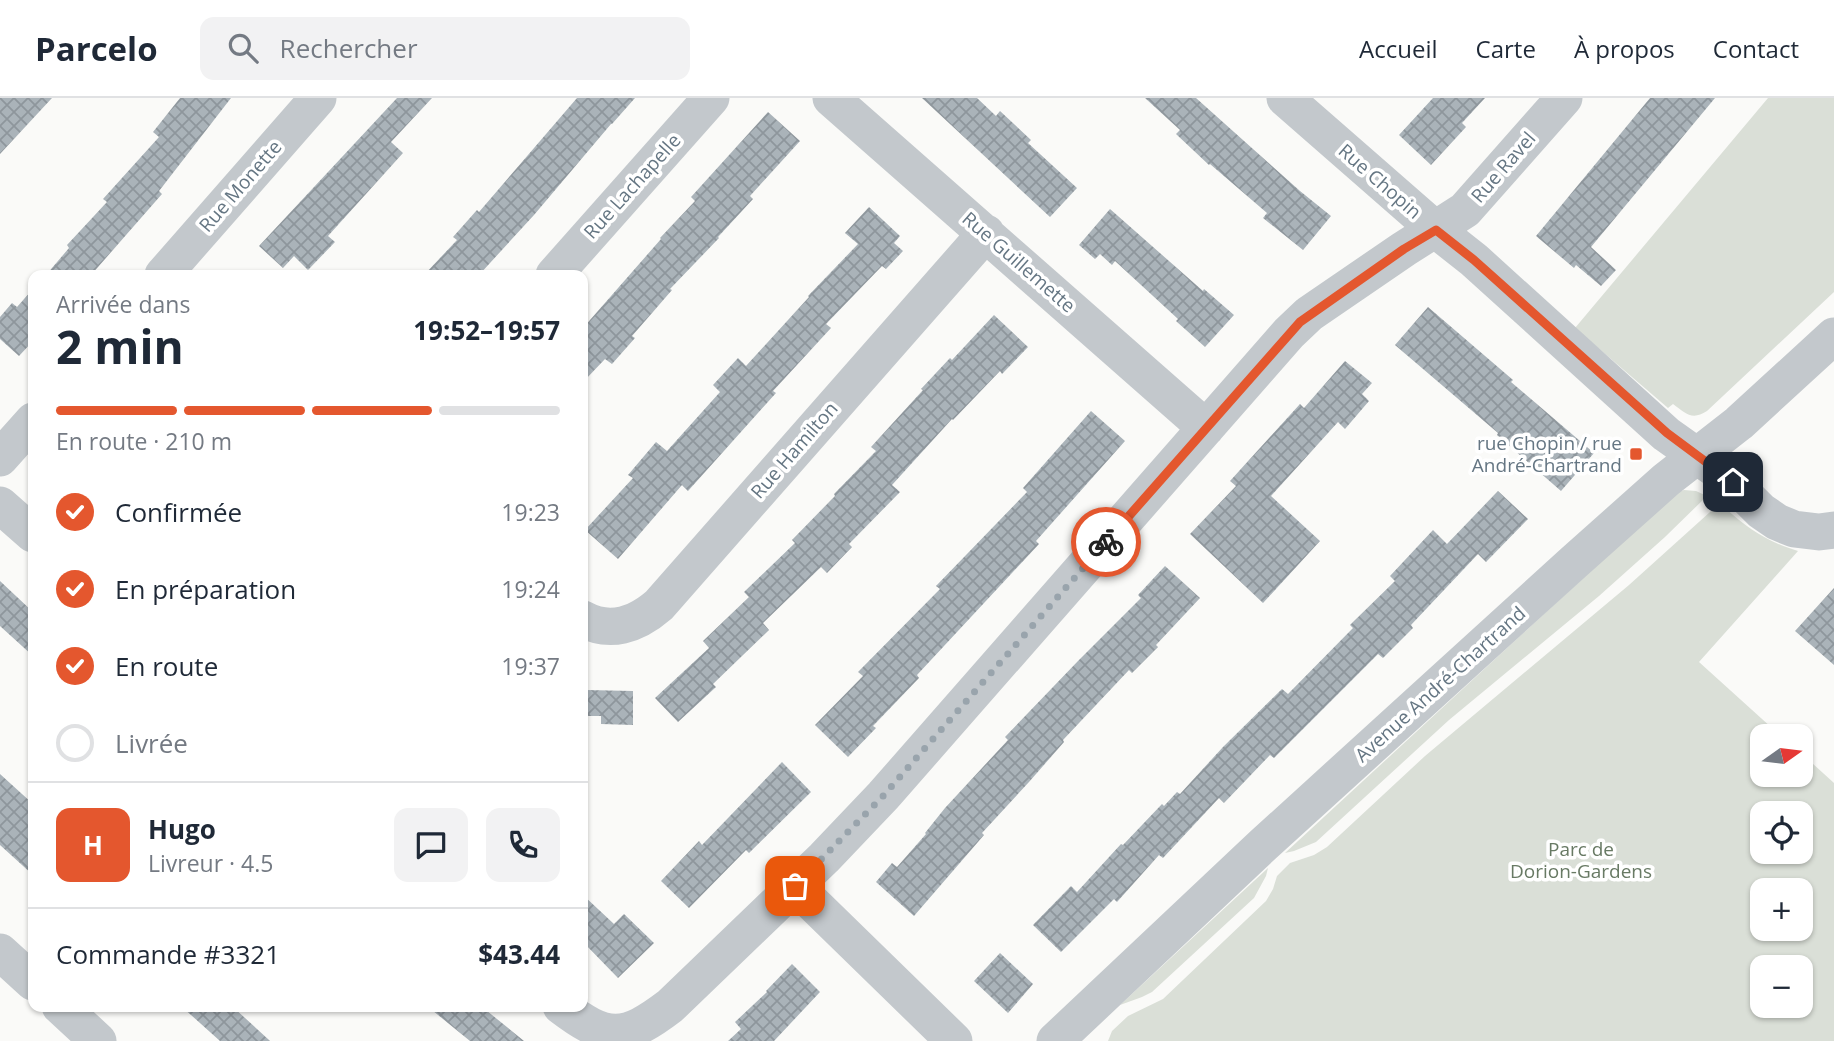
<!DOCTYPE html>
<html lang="fr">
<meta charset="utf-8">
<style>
body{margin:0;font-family:"Open Sans",sans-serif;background:#f2f2f3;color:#1f2937;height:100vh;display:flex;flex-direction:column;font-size:26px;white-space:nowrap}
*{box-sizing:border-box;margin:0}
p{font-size:23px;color:#747a83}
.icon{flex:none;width:38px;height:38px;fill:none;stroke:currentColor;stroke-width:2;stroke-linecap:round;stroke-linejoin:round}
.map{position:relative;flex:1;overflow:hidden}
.panel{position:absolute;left:28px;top:172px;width:560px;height:742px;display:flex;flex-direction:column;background:#fff;border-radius:14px;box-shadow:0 2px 5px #0004}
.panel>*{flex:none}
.needle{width:46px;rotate:76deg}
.tools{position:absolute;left:1750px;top:626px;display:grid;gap:14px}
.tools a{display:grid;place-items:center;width:63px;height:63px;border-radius:14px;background:#fff;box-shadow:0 2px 5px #0004;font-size:35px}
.pin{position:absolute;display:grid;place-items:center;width:60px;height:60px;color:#fff;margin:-30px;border-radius:14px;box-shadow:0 4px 10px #0006}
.courier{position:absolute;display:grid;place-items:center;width:70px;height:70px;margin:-35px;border:5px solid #e4572e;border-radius:50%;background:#fff;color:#222;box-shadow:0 2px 9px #0007}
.head em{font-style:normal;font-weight:700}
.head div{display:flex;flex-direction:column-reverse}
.head{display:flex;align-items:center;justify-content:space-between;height:119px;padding:0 28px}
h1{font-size:46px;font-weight:700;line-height:52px}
.bar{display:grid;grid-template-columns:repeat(4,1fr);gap:10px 7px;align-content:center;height:84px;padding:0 28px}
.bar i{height:9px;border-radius:5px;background:#e0e1e3}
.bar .current{background:#e4572e}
.bar p{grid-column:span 4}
.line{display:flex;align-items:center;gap:18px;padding:0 28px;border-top:2px solid #e0e1e3}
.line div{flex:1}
.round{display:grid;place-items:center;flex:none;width:74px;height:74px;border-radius:14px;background:#f2f2f3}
ol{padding:0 28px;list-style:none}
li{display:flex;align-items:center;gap:21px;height:77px}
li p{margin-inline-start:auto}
li .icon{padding:7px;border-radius:50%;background:#e4572e;color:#fff;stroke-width:4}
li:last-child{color:#747a83}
li i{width:38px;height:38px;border:4px solid #e0e1e3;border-radius:50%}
header{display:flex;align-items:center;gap:42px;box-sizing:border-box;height:98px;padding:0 35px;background:#fff;border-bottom:2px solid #e0e1e3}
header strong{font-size:33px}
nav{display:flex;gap:38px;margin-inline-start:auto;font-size:24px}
.search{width:490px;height:63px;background:#f2f2f3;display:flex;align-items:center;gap:18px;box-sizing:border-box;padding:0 24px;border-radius:14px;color:#747a83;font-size:26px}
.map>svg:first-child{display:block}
</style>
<header>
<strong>Parcelo</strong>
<div class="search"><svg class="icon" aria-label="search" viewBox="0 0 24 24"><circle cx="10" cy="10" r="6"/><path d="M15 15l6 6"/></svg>Rechercher</div>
<nav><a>Accueil</a><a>Carte</a><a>À propos</a><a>Contact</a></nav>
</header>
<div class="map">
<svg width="1834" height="943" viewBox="0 0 1834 943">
<defs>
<pattern id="building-cross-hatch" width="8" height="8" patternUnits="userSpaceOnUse" patternTransform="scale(1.75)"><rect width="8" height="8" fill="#aab3b9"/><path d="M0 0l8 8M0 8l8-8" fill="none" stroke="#8e969c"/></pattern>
</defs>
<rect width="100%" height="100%" fill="#fafaf8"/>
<!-- green -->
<path fill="#dadfd7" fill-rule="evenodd" d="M1768,0H1834V194L1707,313C1692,323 1685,315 1673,306L1668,310L1575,230Z
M1684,392L1696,393L1707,398L1665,439L1599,498L1449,622L1316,744L1294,753L1285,755L1675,395Z
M1720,405C1745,429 1765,443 1798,453L1699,564L1782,639H1762V677H1801V655L1834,685V943H1108L1112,933L1128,918L1163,901L1266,803L1273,791L1277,778L1290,765L1314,757L1327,749L1425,658L1629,487ZM1762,716H1801V754H1762ZM1762,793H1801V831H1762ZM1762,870H1801V908H1762Z
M1268,770L1266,778L1254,800L1152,894L1142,899L1120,907Z"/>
<!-- building -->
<path fill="url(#building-cross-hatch)" d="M0,0H52L0,56Z
M180,0H231L159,93L162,96L91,177H46L69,150L67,147L107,104L103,101L159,39L153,34Z
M397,0H432L391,44L403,55L328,138L335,144L308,172L294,158L283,170L259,148Z
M577,0H635L612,26H611L534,117L479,177H424L457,142L453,139L477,112L479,114Z
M922,0H977L996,18L1000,13L1031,42L1028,45L1077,90L1050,119Z
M1145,0H1196L1300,93L1331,118L1303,152L1263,120L1267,115L1210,66L1209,67L1176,36L1180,32Z
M1433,0H1485L1462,25L1466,29L1431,67L1399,37Z
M1650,0H1715L1591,149L1616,172L1601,188L1576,167L1574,170L1536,138Z
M768,14L800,43L750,98L753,101L718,139L719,140L670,191L672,192L632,238L635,240L612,266L605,261L583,284V230L661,141L660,140L695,103L691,99Z
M869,109L900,138L894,145L903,153L886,171L882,168L826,226L831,230L773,293L776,295L688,393L682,387L618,461L585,432L633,380L628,377L656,344L667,353L720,294L713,287L738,260L746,268L809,199L808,198L858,146L845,135Z
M1110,111L1203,193L1204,191L1234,217L1205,249L1176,223L1178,221L1115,163L1112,167L1100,156L1095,161L1079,147Z
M33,191V243L19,258L0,241V219L12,205L17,209Z
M1428,209L1513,282L1511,284L1594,355L1561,393L1497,337L1498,335L1395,247Z
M994,217L1028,249L1002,276L1000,273L953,322L952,321L892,387L900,394L849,446L852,449L827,475L821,469L763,525L769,532L713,586L716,589L678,624L655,600L709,550L703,543L749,499L744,494L795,445L792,442L835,398L834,396L876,353L871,349L923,292L921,291L950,260L952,262Z
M1345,263L1372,285L1362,296L1369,303L1345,331L1338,324L1271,398L1320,443L1263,505L1190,436L1236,388L1230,383L1300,306L1304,310Z
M1091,313L1125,343L1036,443L1039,446L917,577L919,580L873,628L876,630L848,659L815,627L863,578L858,574L940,491L936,488L1027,394L1023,390Z
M1498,393L1528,421L1486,464L1478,456L1411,527L1413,530L1383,560L1378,556L1274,660L1270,657L1224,705L1219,700L1163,760L1159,757L1117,804L1114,801L1061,854L1033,827L1071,788L1077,794L1121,746L1123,747L1162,706L1164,708L1177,694L1180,696L1223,649L1282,591L1288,596L1353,530L1350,527L1395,483L1390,478L1433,432L1447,446Z
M1165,468L1200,500L1156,547L1158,549L1132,575L1129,572L1063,642L1064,644L1029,684L982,735L984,737L914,818L876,784L892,765L897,769L926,736L925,735L945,710L1008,642L1005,639L1078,563L1141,500L1138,497Z
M0,483L33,514V558L0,528Z
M1834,490V567L1795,533Z
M586,592L633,593V627L601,626V618H586Z
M782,664L811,694L749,755L746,752L689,810L661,783L699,743L702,747Z
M0,676L33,706V777L0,747Z
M583,797L614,826L624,816L654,845L618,880L583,844Z
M1000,855L1033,886L1008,915L974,883Z
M792,866L820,894L774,943H728L741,931L735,924L767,894L766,893Z
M181,908H232L270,943H220Z
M427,908H481L524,943H470Z"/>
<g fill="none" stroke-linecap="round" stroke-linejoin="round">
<!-- minor -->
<path stroke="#c3c8cc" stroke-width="37" d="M831,0L1206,330
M1285,0L1436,132L1474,162L1666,336L1728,380L1761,413L1777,424L1794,431L1819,434L1834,432
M163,177L318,0
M554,177L711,0
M0,360L33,323
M0,407L33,436
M583,521C610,536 636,527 659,507L986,135
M795,788L954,943
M0,854L33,884
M60,908L98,943
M561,908C607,943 624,943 670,908L824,760L883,698L1289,235L1309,216L1404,151L1465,112L1564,0
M1055,943L1263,747L1573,465L1666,382L1739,325L1834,238"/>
</g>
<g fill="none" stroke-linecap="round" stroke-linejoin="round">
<!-- done -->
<path stroke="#99a4ac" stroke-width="7" stroke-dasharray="0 12.6" d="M795,788L883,698L1106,444"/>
<!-- route -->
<path stroke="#e4572e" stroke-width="9" d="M1106,444L1300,224L1404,151L1436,132L1474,162L1667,335L1733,384"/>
</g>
<!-- markers -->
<rect fill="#e4572e" stroke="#fff" stroke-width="2.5" x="1629" y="349" width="14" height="14" rx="3.5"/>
<g text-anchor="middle" stroke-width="7" stroke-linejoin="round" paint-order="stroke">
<!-- street labels -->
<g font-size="19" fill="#657683" stroke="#fff">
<text transform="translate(1503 69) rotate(-49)" y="7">Rue Ravel</text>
<text transform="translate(1380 83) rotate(41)" y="7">Rue Chopin</text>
<text transform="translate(240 88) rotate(-49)" y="7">Rue Monette</text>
<text transform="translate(632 88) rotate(-48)" y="7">Rue Lachapelle</text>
<text transform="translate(1019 164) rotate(41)" y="7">Rue Guillemette</text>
<text transform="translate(794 352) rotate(-49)" y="7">Rue Hamilton</text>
<text transform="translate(1440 586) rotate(-42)" y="7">Avenue André-Chartrand</text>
</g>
<!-- poi labels -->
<g font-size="19" fill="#657683" stroke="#fff" text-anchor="end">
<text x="1622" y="352">rue Chopin / rue<tspan x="1622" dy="22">André-Chartrand</tspan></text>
</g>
<!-- park labels -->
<g font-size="19" fill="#687a64" stroke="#fff">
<text x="1581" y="758">Parc de<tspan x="1581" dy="22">Dorion-Gardens</tspan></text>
</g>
</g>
</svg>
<div class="tools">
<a><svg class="needle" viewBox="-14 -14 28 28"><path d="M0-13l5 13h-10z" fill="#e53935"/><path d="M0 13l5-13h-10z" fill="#747a83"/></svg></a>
<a><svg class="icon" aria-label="locate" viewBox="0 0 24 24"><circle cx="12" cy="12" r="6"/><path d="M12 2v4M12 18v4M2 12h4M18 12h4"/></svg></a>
<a>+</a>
<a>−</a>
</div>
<div class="pin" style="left:795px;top:788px;background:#ea580c"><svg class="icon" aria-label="bag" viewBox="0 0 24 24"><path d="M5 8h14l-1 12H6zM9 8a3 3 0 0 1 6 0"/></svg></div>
<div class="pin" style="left:1733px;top:384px;background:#1f2937"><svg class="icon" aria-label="home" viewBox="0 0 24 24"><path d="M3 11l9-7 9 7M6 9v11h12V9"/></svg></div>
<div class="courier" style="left:1106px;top:444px"><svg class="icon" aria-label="bike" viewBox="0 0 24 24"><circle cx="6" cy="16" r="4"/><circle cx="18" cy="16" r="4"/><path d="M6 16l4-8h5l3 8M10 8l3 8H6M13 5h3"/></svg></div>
<section class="panel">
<div class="head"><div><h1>2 min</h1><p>Arrivée dans</p></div><em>19:52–19:57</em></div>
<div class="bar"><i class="current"></i><i class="current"></i><i class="current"></i><i></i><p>En route · 210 m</p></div>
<ol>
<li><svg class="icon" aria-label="check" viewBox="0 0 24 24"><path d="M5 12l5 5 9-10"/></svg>Confirmée<p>19:23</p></li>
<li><svg class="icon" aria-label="check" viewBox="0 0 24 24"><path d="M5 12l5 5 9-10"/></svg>En préparation<p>19:24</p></li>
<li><svg class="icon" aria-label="check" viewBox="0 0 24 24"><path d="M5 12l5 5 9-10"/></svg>En route<p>19:37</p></li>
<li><i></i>Livrée</li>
</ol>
<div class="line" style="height:126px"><b class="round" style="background:#e4572e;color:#fff">H</b><div><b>Hugo</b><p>Livreur · 4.5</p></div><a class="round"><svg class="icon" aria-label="chat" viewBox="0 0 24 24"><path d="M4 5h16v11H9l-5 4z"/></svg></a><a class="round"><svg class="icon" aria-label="phone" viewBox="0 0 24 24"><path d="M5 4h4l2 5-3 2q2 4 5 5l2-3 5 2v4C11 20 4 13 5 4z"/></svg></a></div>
<div class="line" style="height:91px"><div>Commande #3321</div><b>$43.44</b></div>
</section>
</div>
